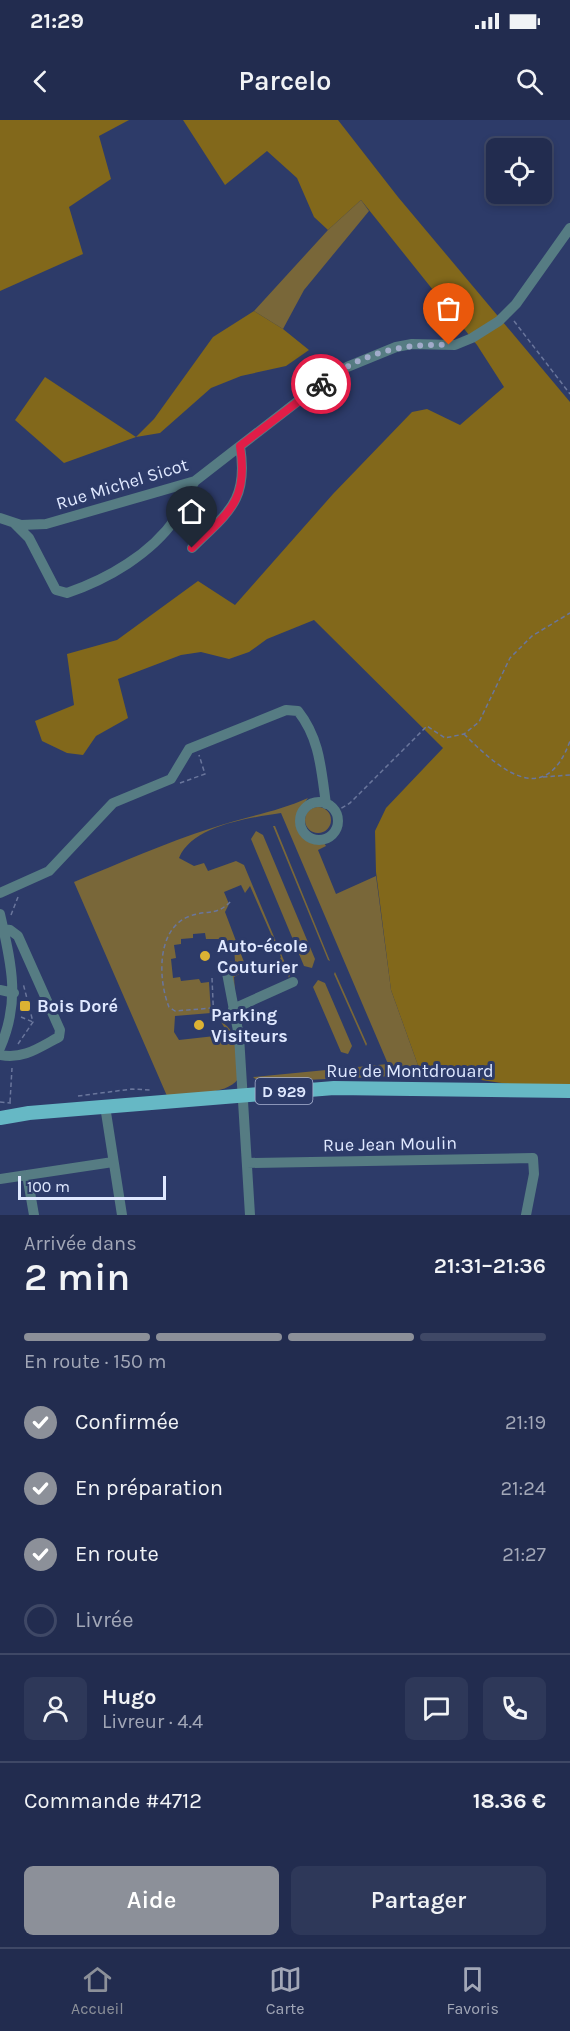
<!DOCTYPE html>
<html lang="fr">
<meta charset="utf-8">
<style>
body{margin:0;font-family:Karla,sans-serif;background:#2e3859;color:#f1f3f6;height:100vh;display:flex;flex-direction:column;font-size:22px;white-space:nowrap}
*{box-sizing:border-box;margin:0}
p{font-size:20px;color:#a2a7b7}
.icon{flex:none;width:33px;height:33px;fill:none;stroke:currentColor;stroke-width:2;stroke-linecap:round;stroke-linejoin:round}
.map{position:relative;height:1095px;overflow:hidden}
.sheet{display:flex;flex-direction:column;background:#222c4f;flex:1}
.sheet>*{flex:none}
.fabs{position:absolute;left:486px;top:18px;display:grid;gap:12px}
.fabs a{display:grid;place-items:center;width:66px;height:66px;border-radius:9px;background:#222c4f;box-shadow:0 3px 9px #0003,0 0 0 2px #3f4866;font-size:30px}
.scale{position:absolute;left:18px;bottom:15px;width:148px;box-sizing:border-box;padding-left:6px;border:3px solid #dfe8ff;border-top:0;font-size:16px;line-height:21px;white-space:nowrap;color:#dfe8ff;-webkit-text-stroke:4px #2d3b69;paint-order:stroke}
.pin{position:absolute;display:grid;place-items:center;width:51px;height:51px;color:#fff;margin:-62px -26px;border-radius:50% 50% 50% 0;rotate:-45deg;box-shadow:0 0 6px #0007}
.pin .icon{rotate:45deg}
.courier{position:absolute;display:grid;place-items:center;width:60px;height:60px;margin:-30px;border:4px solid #e11d48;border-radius:50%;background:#fff;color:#222;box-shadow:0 2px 8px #0007}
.headline em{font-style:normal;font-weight:600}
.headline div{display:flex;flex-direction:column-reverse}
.headline{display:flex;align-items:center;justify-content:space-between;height:102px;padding:0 24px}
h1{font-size:39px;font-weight:600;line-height:45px}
.bar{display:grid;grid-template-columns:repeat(4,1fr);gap:9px 6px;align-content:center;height:72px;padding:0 24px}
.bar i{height:8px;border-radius:4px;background:#3f4866}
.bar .current{background:#8c9099}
.bar p{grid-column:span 4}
.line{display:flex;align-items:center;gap:15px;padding:0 24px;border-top:2px solid #3f4866}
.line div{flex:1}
.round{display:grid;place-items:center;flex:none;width:63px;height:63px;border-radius:9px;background:#2e3859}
ol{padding:0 24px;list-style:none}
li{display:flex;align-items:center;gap:18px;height:66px}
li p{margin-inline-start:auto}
li .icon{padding:6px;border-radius:50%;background:#8c9099;color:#fff;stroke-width:4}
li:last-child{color:#a2a7b7}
li i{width:33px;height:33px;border:3px solid #3f4866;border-radius:50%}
.button{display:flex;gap:12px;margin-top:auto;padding:12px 24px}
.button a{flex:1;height:69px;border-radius:9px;background:#8c9099;color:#fff;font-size:24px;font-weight:600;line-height:69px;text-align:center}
.button a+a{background:#2e3859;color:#f1f3f6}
.status{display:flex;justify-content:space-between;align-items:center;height:42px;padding:0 30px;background:#222c4f;direction:ltr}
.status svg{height:16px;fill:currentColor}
header{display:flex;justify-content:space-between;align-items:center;height:78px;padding:0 24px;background:#222c4f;font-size:27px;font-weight:600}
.tabs{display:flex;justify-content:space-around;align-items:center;height:84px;border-top:2px solid #3f4866;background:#222c4f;font-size:16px;color:#a2a7b7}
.tabs a{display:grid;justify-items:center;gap:3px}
.tabs .current{color:#8c9099}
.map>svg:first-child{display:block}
</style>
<div class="status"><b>21:29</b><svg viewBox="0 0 49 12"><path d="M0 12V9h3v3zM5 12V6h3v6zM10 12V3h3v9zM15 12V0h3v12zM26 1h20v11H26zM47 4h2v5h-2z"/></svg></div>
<header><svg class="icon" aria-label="back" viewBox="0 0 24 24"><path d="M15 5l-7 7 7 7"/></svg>Parcelo<svg class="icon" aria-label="search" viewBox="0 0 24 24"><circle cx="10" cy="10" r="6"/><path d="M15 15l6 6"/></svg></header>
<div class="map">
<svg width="570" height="1095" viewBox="0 0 570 1095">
<rect width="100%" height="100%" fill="#2d3b69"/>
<!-- green -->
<path fill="#796739" d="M361,80L369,91L304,170L283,209L254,191L328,110Z
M308,678L297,693V706C302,718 310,725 323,721L326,726L318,730L336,774L376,756L391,870L420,951L418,955L259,962L253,957L388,944L281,693C249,698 193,705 179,738L194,746L204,743L208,751L236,741L244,745L290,855L289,858L286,850L279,853L275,846L281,837L250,766L245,773L241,765L224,772L229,784L225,792L247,850L234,857L235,873L233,875L228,842L235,841L234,827H227L226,819H206L205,813L193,814V818L181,819V824L174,825L176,838L171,839L173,858L180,857L181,861L199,859L201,863L209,862L211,893L175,896L174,912L179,920L215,916V909L221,914L226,910L221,902C240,911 237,939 238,959C226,976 187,973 167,976L74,762C120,743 165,723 212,708C244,697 277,692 308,678Z
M305 700a13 13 0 1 1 26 0a13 13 0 1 1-26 0Z
M273,706H275L330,841L328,840Z
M256,711L263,715L315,839L312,848L304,846L251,719Z
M335,852L367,924L366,926L334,854Z
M318,860L325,863L352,926L348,934L341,932L313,867Z"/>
<!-- forest -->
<path fill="#82681b" d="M0,0H129L99,16L111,59L69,87L83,134L0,171Z
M183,0H338L398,77L570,282V973L420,951L391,870L376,752L375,711L386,688L443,628L314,500L267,519L249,532L229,539L201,532L181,535L118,559L128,598L96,616L83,635L67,633L42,621L35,601L74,585L67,534L117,520L198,461L235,485L333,374L412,292L427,289L460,305L504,267L477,225L361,80L328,110L314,97L297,58L267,31L225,65Z
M254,191L283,209L309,230L286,246L241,256L211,268L160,313L136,317L64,343L15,300L45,257L136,317L154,299L213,217Z"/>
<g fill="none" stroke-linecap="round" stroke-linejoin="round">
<!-- path -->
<path stroke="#6a769c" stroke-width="1.5" stroke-dasharray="4.5 3" stroke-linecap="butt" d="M514,201L570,274
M464,614C499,649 545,690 570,621
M543,657L570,655
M180,663L205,654L199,635
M335,692L350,683L427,606L445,618L464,614L479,602L510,538L532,516L570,493
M11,795L18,777
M212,858L214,904
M213,888L175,891L169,887C158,860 156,808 190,796C210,789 216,797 232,780
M21,897L33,902
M18,924L33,902L23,863
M78,976L132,969L151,970
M0,982L11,983
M10,982L12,948"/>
<!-- minor -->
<path stroke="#567c83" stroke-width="10" d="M0,398L21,405L46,404L195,361L329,257L347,247L396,227L412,224L455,225L472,218L499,201L516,184L570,108
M15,404L29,418L56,470L67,473C108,459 151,434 176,398C184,386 187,372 195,361
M192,428C228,392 249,381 240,326
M300 701a19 19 0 1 1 38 0a19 19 0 1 1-38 0Z
M0,773L49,751L113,683L171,659L189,629L286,590L298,591C320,619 321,649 326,684
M0,794C11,843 21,880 0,928
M227,853L239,916L250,1095
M0,870L14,873
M233,889L293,862
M0,935C23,940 40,927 59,917L60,910L18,816L10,810L3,809
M105,986L122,1095
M247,1043L533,1038L534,1054L526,1095
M27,1055L34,1095
M0,1059L113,1042"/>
<!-- major -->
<path stroke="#66b8c5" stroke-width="14" d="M0,998L29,993L334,968L570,971"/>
</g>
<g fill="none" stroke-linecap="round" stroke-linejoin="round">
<!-- done -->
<path stroke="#a1abca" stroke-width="6" stroke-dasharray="0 10.8" d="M321,264C359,234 401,223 449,225"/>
<!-- route -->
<path stroke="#e11d48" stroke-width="8" d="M192,428C228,393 249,381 240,326L321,264"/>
</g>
<!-- markers -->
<g fill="#dcb233" stroke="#2d3b69" stroke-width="2">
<circle cx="205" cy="836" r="6"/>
<rect x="19" y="880" width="12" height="12" rx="3"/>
<circle cx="199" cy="905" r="6"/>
</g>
<g text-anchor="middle" stroke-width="6" stroke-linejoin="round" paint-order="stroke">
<!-- shield labels -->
<rect fill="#2d3b69" stroke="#aab4d2" stroke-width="1.5" x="255.5" y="958" width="57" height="26" rx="4.5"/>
<g font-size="16" font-weight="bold" fill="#dfe8ff">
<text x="284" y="977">D 929</text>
</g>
<!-- street labels -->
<g font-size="18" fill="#dfe8ff" stroke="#2d3b69">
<text transform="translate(122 364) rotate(-17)" y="6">Rue Michel Sicot</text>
<text x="410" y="957">Rue de Montdrouard</text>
<text transform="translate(390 1024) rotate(-1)" y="6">Rue Jean Moulin</text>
</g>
<!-- poi labels -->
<g font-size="18" font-weight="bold" fill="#dfe8ff" stroke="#2d3b69" text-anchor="start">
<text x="217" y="832">Auto-école<tspan x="217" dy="21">Couturier</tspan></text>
<text x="37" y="892">Bois Doré</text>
<text x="211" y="901">Parking<tspan x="211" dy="21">Visiteurs</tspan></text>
</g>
</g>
</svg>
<div class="fabs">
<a><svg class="icon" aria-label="locate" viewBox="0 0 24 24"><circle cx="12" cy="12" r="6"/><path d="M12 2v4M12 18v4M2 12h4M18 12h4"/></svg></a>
</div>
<div class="scale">100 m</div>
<div class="pin" style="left:449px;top:225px;background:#ea580c"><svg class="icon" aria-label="bag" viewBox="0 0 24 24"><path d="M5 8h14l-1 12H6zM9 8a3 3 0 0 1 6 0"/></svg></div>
<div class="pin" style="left:192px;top:428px;background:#1f2937"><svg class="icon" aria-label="home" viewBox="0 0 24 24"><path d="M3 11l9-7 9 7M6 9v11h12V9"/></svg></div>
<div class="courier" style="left:321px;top:264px"><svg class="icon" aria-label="bike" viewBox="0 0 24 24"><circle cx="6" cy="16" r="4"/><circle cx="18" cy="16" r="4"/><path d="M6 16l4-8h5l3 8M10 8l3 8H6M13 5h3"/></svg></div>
</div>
<section class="sheet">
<div class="headline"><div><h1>2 min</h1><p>Arrivée dans</p></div><em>21:31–21:36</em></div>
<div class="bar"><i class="current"></i><i class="current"></i><i class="current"></i><i></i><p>En route · 150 m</p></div>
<ol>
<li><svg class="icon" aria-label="check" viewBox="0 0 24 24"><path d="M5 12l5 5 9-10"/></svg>Confirmée<p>21:19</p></li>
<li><svg class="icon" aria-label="check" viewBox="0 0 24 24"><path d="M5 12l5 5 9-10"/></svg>En préparation<p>21:24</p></li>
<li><svg class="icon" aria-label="check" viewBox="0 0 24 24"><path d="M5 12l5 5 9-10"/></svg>En route<p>21:27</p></li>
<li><i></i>Livrée</li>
</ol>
<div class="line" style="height:108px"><a class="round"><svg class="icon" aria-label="person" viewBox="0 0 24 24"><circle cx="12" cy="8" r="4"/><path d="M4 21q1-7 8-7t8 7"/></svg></a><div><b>Hugo</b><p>Livreur · 4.4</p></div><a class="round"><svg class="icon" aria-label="chat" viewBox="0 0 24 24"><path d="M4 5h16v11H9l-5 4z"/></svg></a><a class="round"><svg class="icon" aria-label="phone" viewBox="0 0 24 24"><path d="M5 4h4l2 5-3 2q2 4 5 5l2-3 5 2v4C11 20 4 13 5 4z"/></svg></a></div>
<div class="line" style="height:78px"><div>Commande #4712</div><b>18.36 €</b></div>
<div class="button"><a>Aide</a><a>Partager</a></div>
</section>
<nav class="tabs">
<a class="current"><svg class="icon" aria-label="home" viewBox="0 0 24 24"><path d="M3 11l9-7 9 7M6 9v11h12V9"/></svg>Accueil</a>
<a><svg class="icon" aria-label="map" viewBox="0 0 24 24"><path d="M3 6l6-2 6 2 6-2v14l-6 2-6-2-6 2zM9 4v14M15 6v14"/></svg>Carte</a>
<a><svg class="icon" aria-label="saved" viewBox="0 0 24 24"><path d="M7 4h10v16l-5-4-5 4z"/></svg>Favoris</a>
</nav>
